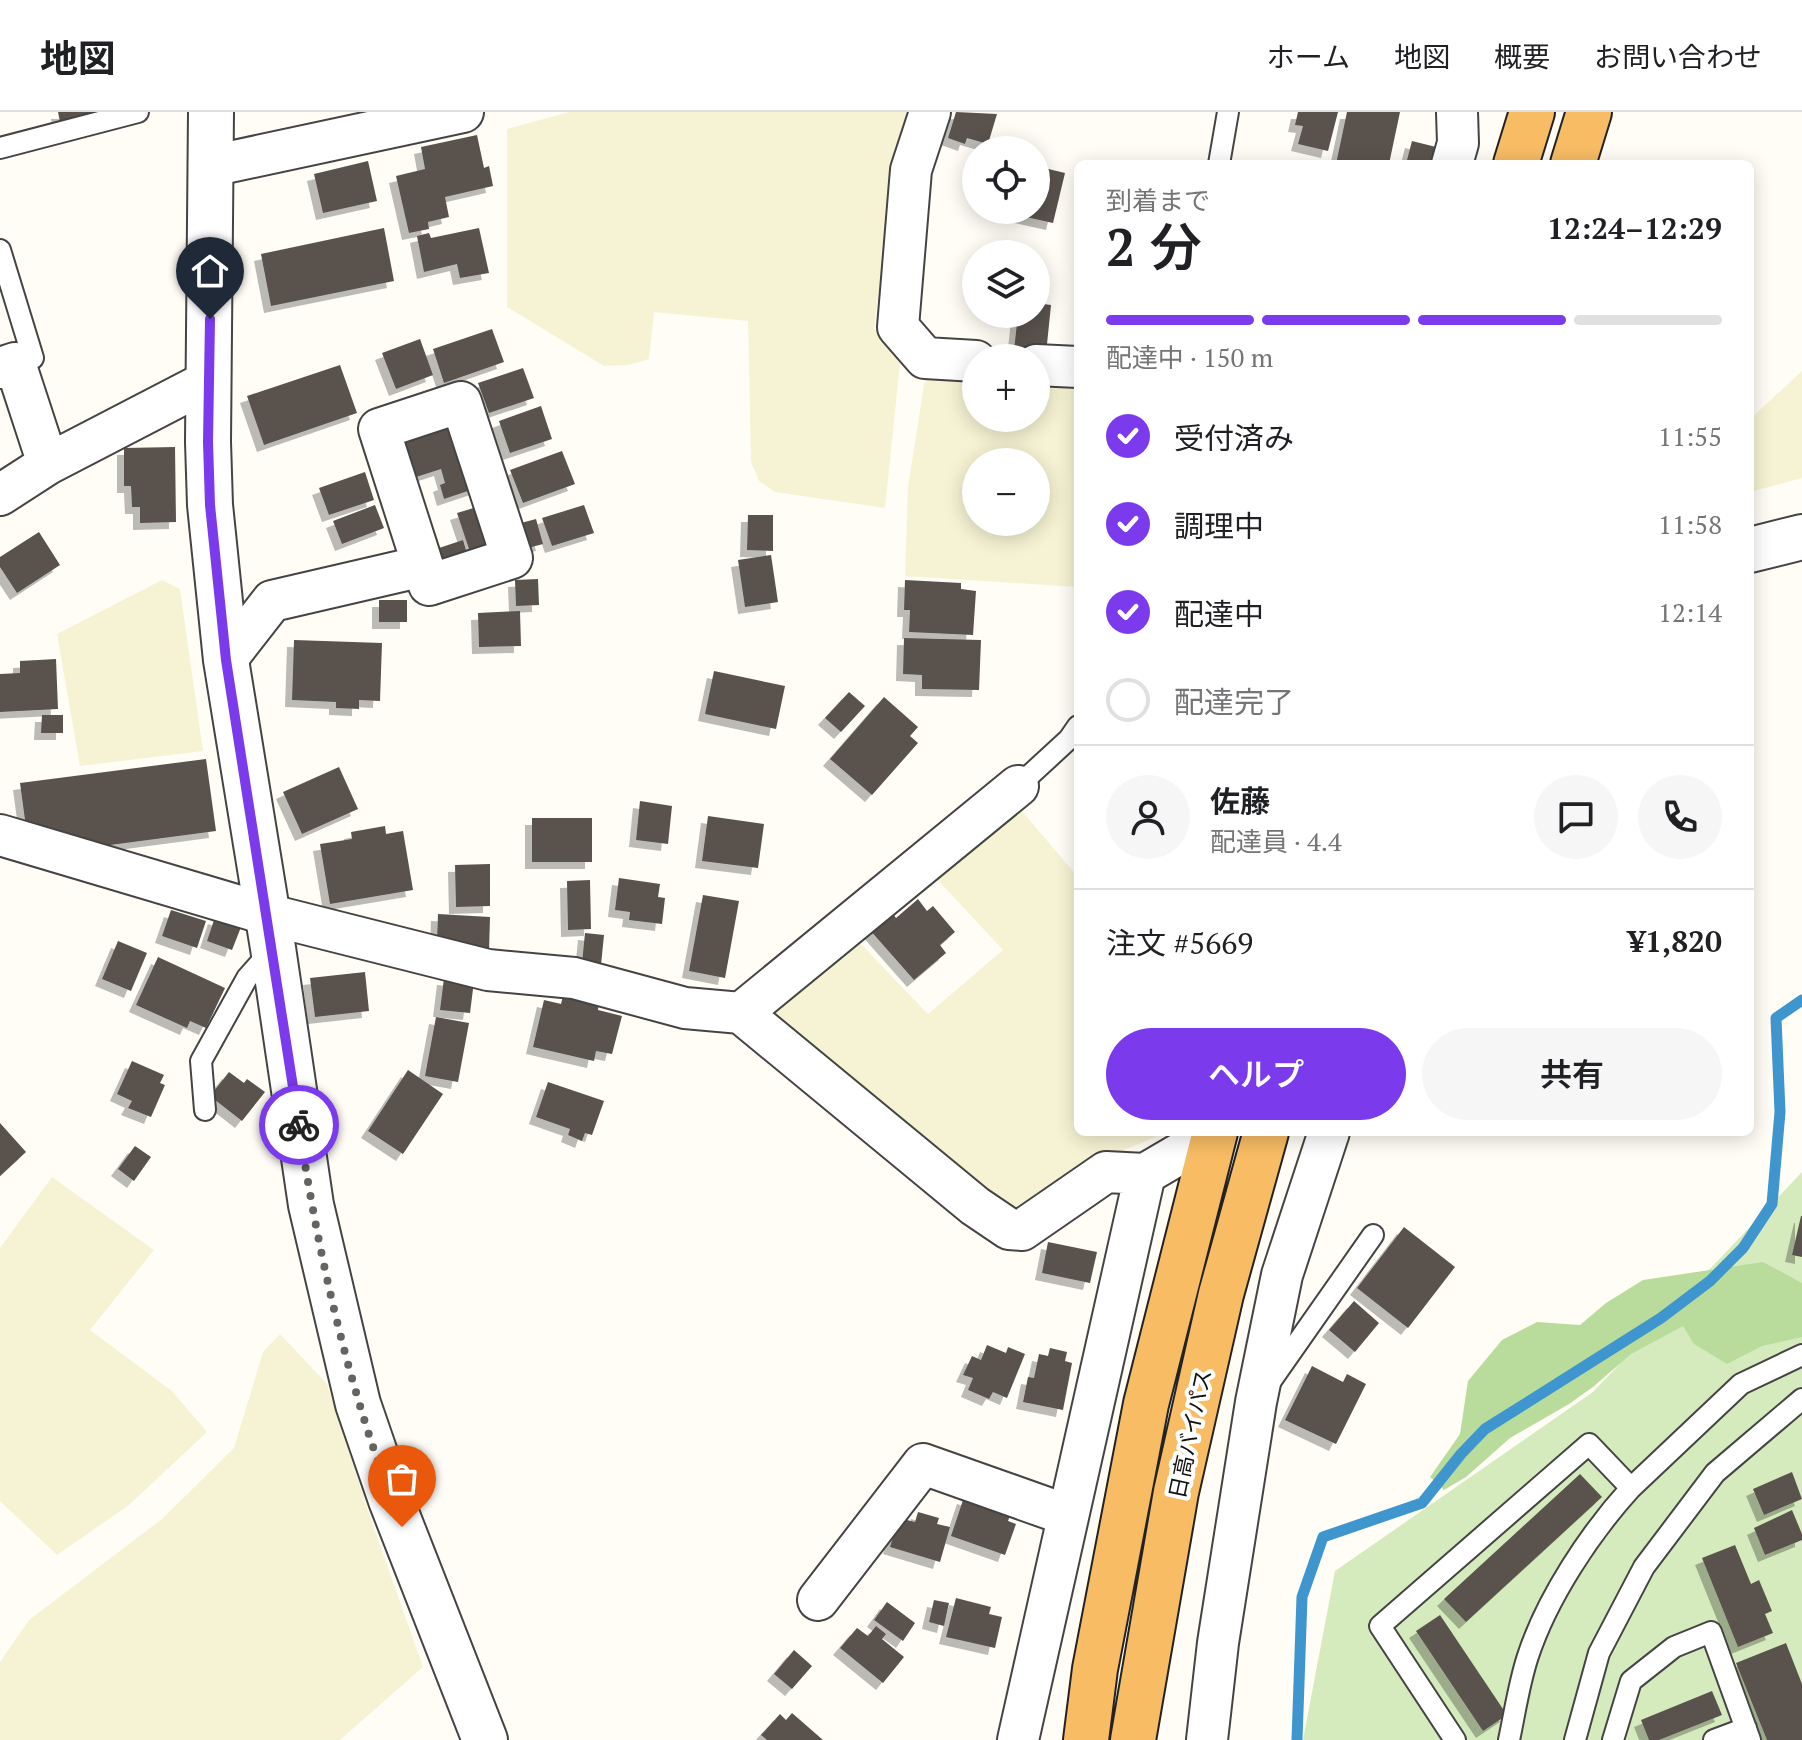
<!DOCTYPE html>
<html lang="ja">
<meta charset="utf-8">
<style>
body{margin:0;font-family:"PT Serif","Noto Sans JP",serif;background:#f6f6f6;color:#202124;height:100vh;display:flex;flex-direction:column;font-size:30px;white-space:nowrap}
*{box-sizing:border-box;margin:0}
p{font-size:26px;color:#757577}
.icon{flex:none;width:44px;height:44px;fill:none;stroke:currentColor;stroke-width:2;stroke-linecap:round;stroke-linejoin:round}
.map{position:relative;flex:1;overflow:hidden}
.side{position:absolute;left:1074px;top:48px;width:680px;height:976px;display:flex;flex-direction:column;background:#fff;border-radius:12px;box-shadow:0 4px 20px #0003}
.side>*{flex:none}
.tools{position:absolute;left:962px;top:24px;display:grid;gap:16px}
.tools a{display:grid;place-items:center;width:88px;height:88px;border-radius:50%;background:#fff;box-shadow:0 4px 20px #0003;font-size:40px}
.pin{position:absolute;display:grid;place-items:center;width:68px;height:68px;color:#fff;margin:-82px -34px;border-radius:50% 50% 50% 0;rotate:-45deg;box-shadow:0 0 8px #0007}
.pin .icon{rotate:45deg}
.courier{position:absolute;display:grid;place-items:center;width:80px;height:80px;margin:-40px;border:6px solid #7c3aed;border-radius:50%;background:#fff;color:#222;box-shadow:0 2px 10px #0007}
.overview em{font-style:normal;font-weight:600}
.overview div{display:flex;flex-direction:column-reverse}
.overview{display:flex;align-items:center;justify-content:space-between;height:136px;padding:0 32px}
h1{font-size:52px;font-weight:600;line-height:60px}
.bar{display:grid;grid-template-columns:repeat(4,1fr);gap:12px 8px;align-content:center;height:96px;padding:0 32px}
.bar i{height:10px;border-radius:6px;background:#e0e0e0}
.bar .on{background:#7c3aed}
.bar p{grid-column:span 4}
.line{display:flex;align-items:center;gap:20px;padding:0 32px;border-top:2px solid #e0e0e0}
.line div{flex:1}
.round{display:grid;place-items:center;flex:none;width:84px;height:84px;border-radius:42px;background:#f6f6f6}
ol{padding:0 32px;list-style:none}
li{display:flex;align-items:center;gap:24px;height:88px}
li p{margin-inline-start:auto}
li .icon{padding:8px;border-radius:50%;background:#7c3aed;color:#fff;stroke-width:4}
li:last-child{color:#757577}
li i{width:44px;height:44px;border:4px solid #e0e0e0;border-radius:50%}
.cta{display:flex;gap:16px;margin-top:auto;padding:16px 32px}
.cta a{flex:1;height:92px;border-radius:48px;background:#7c3aed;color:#fff;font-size:32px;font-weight:600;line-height:92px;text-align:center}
.cta a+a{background:#f6f6f6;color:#202124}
header{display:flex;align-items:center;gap:48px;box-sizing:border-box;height:112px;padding:0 40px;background:#fff;border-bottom:2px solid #e0e0e0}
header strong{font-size:38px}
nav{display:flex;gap:44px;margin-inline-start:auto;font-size:28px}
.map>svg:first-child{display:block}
</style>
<header>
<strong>地図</strong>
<nav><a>ホーム</a><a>地図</a><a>概要</a><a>お問い合わせ</a></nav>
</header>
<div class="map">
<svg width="1802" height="1628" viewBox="0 0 1802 1628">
<defs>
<filter id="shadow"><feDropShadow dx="-7" dy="7" stdDeviation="0" flood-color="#0004"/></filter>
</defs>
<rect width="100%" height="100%" fill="#fffdf5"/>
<!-- farmland -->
<path fill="#f6f3d4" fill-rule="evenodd" d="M569,0H905L911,5L895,49L874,217L901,242L885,396L775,380L759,369L751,350L748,209L654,200L649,247L629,253L604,254L507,195V17Z
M930,258L976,262V306H1036V267L1078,273V475L905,464L908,375L924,273ZM976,350H1036V410H976Z
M1802,259V366L1750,380V307Z
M162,468L180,477L203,639L80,654L57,522Z
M1021,698L1078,765V1020H1167L1110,1044L1008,1106L764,899L856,827L928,902L1003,838L935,765Z
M52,1065L154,1138L90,1218L172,1279L207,1320L129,1393L57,1443L0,1389V1136Z
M280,1222L327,1272L368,1399L423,1555L340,1628H0V1550L29,1508L162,1407L234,1336L263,1240Z"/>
<!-- green -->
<path fill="#d5ebbd" d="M1802,1060V1628H1303L1335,1459L1593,1280Z"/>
<!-- forest -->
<path fill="#b9dc9c" d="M1763,1150L1802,1171V1225L1762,1234L1727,1252L1694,1232L1683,1214L1631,1242L1593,1275L1569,1292L1510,1326L1466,1365L1444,1378L1430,1365L1460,1322L1468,1269L1502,1228L1537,1210L1580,1213L1606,1191L1643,1168Z"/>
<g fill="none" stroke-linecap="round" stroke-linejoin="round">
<!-- stream -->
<path stroke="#3f96cf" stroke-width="11" d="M1297,1628L1302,1485L1323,1425L1422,1391L1461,1342L1485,1317L1661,1206L1710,1169L1743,1136L1772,1092L1780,1000L1776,906L1802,888"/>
</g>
<!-- building -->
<path fill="#5a524d" filter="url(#shadow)" d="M58,0H116L82,10L80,4L60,10Z
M956,0L997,2L988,32L967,26L965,32L948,26Z
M1298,0H1338L1328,39L1298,32L1303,14L1295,13Z
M1347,0H1400L1389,52H1336Z
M477,23L484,56L489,54L493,74L445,85L449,105L428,110L429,117L409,121L396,64L425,57L421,35Z
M1412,29L1436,35L1431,52H1406Z
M368,49L377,89L323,101L314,62Z
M1036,54L1065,61L1053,111L1013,102L1014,98H1036Z
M384,116L394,169L271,194L261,142Z
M479,116L489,161L460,166L457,152L424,160L417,124L429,121L431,126Z
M1036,191L1051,193L1046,242L1014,238L1018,202H1036Z
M492,217L504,250L444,271L433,237Z
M420,227L433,263L396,277L382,241Z
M340,253L357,301L264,333L247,284Z
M523,256L534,286L489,301L478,271Z
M541,294L552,327L510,341L499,309Z
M460,312L480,375L444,387L440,373L445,371L441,357L413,366L402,331Z
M175,335L176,410L140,411V395H132L131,374H124V336Z
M562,339L575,372L523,391L510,358Z
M365,360L374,388L329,403L319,376Z
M487,392L500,433L471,443L457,401Z
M375,393L384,416L342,432L333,409Z
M584,393L594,421L552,434L542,406Z
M748,403H773V439L747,438Z
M536,407L543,432L528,436L521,411Z
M39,420L60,453L17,481L0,455V445Z
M463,428L470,452L440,462L433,438Z
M771,443L778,490L745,495L738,448Z
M538,467L539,493L516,494L515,468Z
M905,468L961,471V477L976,479L973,523L909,520L910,498H904Z
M379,488H407V510H379Z
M520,499L521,534L479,535L478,501Z
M904,526L981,528L979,578L922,577V563L903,562Z
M294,528L382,531L380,589L359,588V597L336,596V590L292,588Z
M56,547L58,597L0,600V562L20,561V549Z
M714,559L785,574L776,617L705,602Z
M849,580L865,594L841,620L825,606Z
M884,585L918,615L910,624L918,631L872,683L830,647Z
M42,603H63V621H41Z
M206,647L216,719L80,737L26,715L20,671Z
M339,655L358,697L302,722L283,680Z
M640,689L672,694L668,732L636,728Z
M708,704L764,712L758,756L702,749Z
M532,706H592V750H532Z
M385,714L386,722L403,719L413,778L330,792L320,732L352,727L351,720Z
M490,752V794L456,795L455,753Z
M619,766L660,772L658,785L665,786L662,812L629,808L630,800L615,798Z
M590,768L591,817L568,818L567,769Z
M703,783L739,789L725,866L689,859Z
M918,787L927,799L933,794L955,820L940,833L946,841L914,868L869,817L891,799L896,806Z
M171,798L206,809L197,836L162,824Z
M438,802L490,805L489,841L437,830Z
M215,805L241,815L232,838L207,829Z
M585,821L604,823L601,853L582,851Z
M118,829L147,841L131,879L102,867Z
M158,845L225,876L206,916L190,909L187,916L136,893Z
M365,860L369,899L315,905L310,866Z
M444,866L474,869L470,901L440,898Z
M563,884L599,892L598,898L622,904L612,942L596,939L594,949L533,935L544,888L561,892Z
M436,905L469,911L458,970L425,964Z
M132,949L164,963L160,971L165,973L151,1005L128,996L132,989L117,982Z
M408,958L443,982L403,1042L368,1019Z
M229,960L244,971L247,967L265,980L242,1009L210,984Z
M548,970L604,989L592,1023L585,1021L582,1029L568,1023L570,1017L536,1005Z
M0,1011L26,1040L0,1064Z
M135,1034L151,1045L134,1069L118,1057Z
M1801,1104H1802V1145L1792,1143Z
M1404,1115L1455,1155L1408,1216L1357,1176Z
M1048,1130L1097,1140L1090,1171L1042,1161Z
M1354,1189L1379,1211L1355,1240L1329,1218Z
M987,1233L1006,1241L1008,1235L1025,1242L1007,1286L993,1280L989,1287L968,1278L973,1266L963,1263L972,1244L981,1248Z
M1050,1236L1067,1240L1065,1249L1072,1251L1063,1298L1023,1290L1028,1265L1034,1266L1039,1242L1048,1244Z
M1312,1254L1343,1270L1347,1262L1366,1272L1336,1332L1285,1308Z
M1792,1360L1802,1387L1764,1403L1753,1377Z
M1580,1362L1602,1385L1466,1510L1444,1487Z
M964,1385L1011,1401L1008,1409L1016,1412L1005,1443L951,1424Z
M1792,1398L1802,1422V1428L1765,1443L1754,1416Z
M918,1400L939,1406L937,1412L950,1415L940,1450L890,1435L899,1406L915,1410Z
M1735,1433L1751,1472L1759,1468L1772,1499L1765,1502L1773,1521L1738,1535L1702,1446Z
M956,1486L991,1495L989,1502L1002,1505L995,1536L946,1525Z
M934,1488L949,1491L944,1514L929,1510Z
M887,1490L915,1511L903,1529L874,1508Z
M1440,1503L1507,1603L1483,1619L1416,1519Z
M876,1514L886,1522L882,1527L904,1545L883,1571L840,1536L857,1516L868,1524Z
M1786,1531L1802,1572V1628H1767L1736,1551Z
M794,1538L812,1554L792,1577L774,1562Z
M1712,1579L1722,1603L1659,1628H1649L1641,1608Z
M792,1601L823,1628H767L761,1623L780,1602L786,1608Z"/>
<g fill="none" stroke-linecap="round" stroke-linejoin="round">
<defs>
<path id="service" d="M0,36L138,0
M1219,52L1228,0
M0,138L33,246L15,251
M1018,674L1069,627L1078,614
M205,998L201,949L247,866L271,839
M1270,1270L1373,1123
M1631,1376L1741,1272L1802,1243
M1455,1628L1380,1514L1589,1332L1631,1376C1590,1421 1547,1486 1528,1544C1519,1571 1515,1600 1509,1628
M1575,1628L1599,1541L1644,1455L1715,1361L1802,1287
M1613,1628L1631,1569L1674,1535L1711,1520L1750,1628
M1714,1628L1746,1616"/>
<path id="minor" d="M930,0L911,58L898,215L925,246L976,249
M1452,52L1458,31L1457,0
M211,54L463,0
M1036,253L1078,255
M0,256L15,251L48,352
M0,383L48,352L210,268
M226,548L272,489L423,454L429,473L512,446L461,290L379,317L423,454
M0,723L266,802L488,858L574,866L685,896L741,901L1018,674
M741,901L975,1094L1009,1117L1022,1118L1106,1060L1145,1062
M818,1488L923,1352L1067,1403
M1018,1628L1145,1062L1186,1038L1210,1035
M1207,1628L1218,1531L1256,1290L1282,1163L1329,1020"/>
<path id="tertiary" d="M211,0L208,330L210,393L226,548L273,836L311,1093L358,1292L391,1388L485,1628
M1750,438L1802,425"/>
<path id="trunk" d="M1516,52L1532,0
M1573,52L1589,0
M1086,1628L1095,1557L1146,1292L1215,1020
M1133,1628L1176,1380L1221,1182L1266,1020"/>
</defs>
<!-- service casing -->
<use href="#service" stroke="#444" stroke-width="24"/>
<!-- minor casing -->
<use href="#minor" stroke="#444" stroke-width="44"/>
<!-- tertiary casing -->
<use href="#tertiary" stroke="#444" stroke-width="48"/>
<!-- trunk casing -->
<use href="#trunk" stroke="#222" stroke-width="48"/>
<!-- service -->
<use href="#service" stroke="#fff" stroke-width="20"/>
<!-- minor -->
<use href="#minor" stroke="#fff" stroke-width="40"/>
<!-- tertiary -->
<use href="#tertiary" stroke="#fff" stroke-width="44"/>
<!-- trunk -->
<use href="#trunk" stroke="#f7bc64" stroke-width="44"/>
</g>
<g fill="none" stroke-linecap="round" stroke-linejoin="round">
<!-- done -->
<path stroke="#646461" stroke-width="8" stroke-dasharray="0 14.4" d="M299,1013C319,1150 351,1286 402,1415"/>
<!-- route -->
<path stroke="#7c3aed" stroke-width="10" d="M210,207L208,330L210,393L226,548L299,1013"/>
</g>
<g text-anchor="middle" stroke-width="8" stroke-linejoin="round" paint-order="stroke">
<!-- street labels -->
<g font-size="22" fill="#111" stroke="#fff">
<text transform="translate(1190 1322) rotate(-78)" y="8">日高バイパス</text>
</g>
</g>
</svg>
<div class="tools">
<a><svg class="icon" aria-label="locate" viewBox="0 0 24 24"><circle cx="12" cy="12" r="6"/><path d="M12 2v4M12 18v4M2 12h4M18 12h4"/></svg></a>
<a><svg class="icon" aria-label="layers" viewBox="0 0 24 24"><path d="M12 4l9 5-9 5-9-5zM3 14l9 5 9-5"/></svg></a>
<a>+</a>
<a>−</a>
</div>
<div class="pin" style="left:402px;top:1415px;background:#ea580c"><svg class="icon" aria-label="bag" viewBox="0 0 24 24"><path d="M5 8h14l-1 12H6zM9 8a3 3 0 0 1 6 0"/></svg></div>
<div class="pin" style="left:210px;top:207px;background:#1f2937"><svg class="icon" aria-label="home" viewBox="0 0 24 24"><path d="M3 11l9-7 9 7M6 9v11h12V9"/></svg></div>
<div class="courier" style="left:299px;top:1013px"><svg class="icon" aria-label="bike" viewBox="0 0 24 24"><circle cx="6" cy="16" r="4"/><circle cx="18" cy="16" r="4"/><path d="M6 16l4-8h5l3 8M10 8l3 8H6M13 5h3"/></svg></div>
<section class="side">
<div class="overview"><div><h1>2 分</h1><p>到着まで</p></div><em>12:24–12:29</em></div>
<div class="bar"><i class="on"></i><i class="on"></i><i class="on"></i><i></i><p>配達中 · 150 m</p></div>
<ol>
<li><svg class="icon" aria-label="check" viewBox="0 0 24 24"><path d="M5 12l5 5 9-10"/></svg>受付済み<p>11:55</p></li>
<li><svg class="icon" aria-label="check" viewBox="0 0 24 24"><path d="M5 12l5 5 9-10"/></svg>調理中<p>11:58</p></li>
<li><svg class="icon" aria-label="check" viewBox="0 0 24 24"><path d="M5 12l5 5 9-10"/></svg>配達中<p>12:14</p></li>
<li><i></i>配達完了</li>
</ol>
<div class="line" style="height:144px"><a class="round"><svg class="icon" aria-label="person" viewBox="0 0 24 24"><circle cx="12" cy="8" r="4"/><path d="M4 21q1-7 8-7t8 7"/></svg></a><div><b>佐藤</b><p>配達員 · 4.4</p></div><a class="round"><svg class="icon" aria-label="chat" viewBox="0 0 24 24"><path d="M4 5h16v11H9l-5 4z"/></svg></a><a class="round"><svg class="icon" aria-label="phone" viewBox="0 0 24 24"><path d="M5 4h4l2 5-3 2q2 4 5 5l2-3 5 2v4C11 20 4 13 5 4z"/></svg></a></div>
<div class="line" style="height:104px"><div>注文 #5669</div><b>¥1,820</b></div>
<div class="cta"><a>ヘルプ</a><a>共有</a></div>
</section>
</div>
